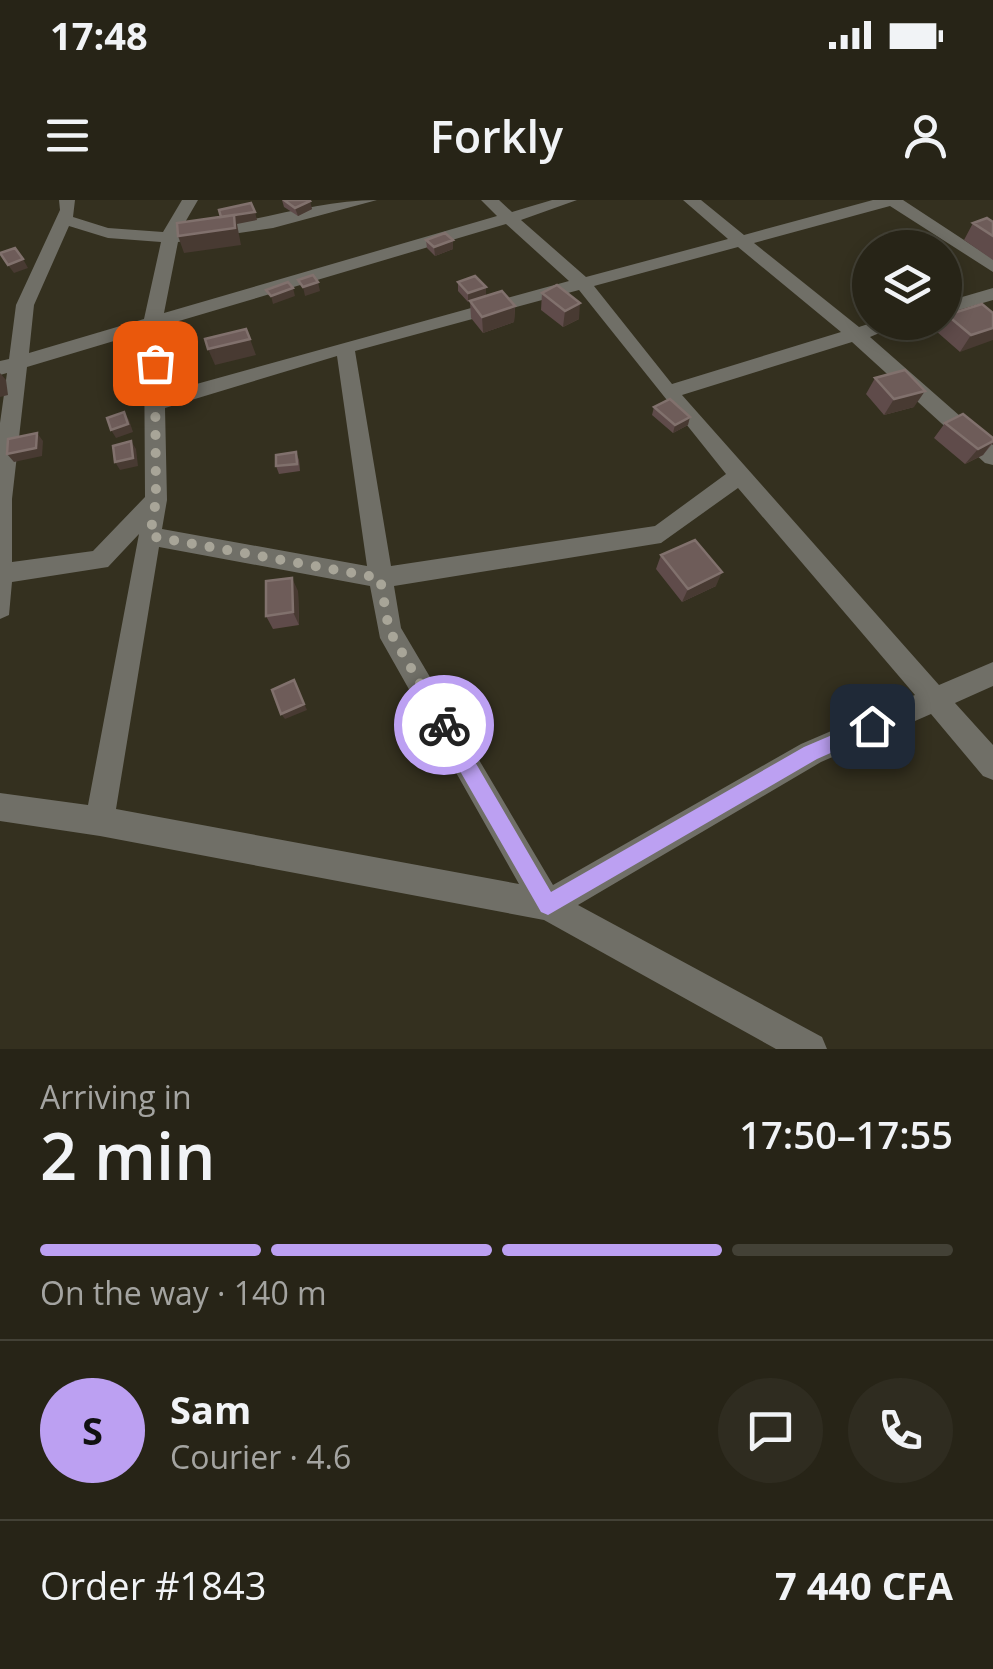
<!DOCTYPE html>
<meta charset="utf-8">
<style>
body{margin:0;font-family:"Open Sans",sans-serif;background:#2f2c20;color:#f1f3f6;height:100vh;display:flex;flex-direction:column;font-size:38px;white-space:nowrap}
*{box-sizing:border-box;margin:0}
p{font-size:32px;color:#a4a4a1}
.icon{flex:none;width:55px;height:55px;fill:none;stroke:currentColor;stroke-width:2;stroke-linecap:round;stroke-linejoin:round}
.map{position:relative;height:849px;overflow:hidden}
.details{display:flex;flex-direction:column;background:#272417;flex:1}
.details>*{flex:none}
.tools{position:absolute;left:852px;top:30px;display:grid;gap:20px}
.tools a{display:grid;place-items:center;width:110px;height:110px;border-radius:50%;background:#272417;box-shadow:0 5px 15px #0003,0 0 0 2px #434136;font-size:50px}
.pin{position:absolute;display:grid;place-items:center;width:85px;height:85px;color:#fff;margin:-42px;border-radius:20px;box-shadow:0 5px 15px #0006}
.courier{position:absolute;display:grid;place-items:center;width:100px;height:100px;margin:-50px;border:8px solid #bca0f2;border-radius:50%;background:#fff;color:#222;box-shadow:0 2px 12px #0007}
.head em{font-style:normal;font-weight:600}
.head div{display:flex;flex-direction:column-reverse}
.head{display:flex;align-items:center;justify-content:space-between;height:170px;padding:0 40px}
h1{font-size:65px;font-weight:600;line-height:75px}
.bar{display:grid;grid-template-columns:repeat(4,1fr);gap:15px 10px;align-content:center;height:120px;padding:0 40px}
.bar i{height:12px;border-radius:8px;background:#434136}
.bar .current{background:#bca0f2}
.bar p{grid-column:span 4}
.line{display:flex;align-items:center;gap:25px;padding:0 40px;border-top:2px solid #434136}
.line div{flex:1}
.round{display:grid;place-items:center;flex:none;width:105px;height:105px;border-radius:52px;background:#2f2c20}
.status{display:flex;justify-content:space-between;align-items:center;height:70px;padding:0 50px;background:#272417;direction:ltr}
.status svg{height:28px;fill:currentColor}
header{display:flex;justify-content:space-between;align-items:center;height:130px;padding:0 40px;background:#272417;font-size:45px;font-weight:600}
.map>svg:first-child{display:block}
</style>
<div class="status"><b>17:48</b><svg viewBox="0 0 49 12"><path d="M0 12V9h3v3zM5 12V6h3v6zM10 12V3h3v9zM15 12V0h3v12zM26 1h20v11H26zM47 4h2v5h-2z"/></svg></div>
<header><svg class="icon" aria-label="menu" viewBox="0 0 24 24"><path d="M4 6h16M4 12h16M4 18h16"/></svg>Forkly<svg class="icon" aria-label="person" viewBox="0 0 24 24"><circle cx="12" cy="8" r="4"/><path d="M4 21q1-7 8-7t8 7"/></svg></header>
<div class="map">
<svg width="993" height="849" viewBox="0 0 993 849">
<rect width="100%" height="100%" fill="#34301f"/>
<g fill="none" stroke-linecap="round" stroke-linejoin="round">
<!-- minor -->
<path fill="#706f67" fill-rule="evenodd" d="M59,0H75L73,17L108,28L163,32L182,0H198L180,31C246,26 313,0 377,0L273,28L178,42L164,113L497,16L481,0H499L512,12L552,0H577L521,20L586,77L728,39L683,0H701L744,35L873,0H903L993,59V72L890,6L754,43L859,127L874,122H905L870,137L993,245V265L985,263L852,142L682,195L939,485L993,462V486L955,503L993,545V580L983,576L931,514L821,562L578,705L822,837L827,849H776L544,720L100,636L0,621V593L88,605L139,334L108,367L12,382L9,415L0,419V223L7,173L0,175V161L9,159L16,105L60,10ZM506,24L569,81L164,193L162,126ZM69,26L108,38L161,42L144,119L29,153L34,105ZM738,47L841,132L672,184L594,86ZM579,90L726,274L655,326L391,366L355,151ZM144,132L145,297L93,351L12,362V299L27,167ZM337,156L367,366L162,329L167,300L165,208ZM738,288L915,495L801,544L553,685L401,428L394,386L661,343ZM159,347L370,386L380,438L519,684L116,609Z
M993,88V100L945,114V102Z"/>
</g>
<!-- wall -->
<path fill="#5f4b4a" d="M282,0H309L312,9L298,16L284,7Z
M993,22V60L964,40L973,23Z
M426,40L453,49L435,56L427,48Z
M458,82L486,95L468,102L458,91Z
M542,93L579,119L563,127L541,110Z
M470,101L515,106L514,122L483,133L471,118Z
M993,113L960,152L936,131L942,122H945L947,115Z
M875,178L914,207L884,215L866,194Z
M654,207L688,225L673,233L652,215Z
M945,223L993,238V243L983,255L965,264L934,238Z
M296,252L299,260L300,271L279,274L276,266Z
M661,355L716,386L682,402L656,369Z
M298,391L299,425L273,429L266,416Z"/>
<!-- shaded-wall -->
<path fill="#483a32" d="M310,1L312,9L298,16L295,8Z
M255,12L257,20L237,24L241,45L184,53L178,36L222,19Z
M453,40V49L435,56L434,47Z
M23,59L28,68L14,73L8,65Z
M318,82L320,91L305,96L303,87Z
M486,87V95L468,102V93Z
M293,88L295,96L273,104L271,96Z
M957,93L952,101L945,104V97Z
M580,103L579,119L563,127L565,111Z
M515,106L514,122L483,133L482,117Z
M993,128V140L960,152L971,135Z
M250,139L256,155L215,165L208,149Z
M180,152L184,160L186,173L166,177L162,169Z
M0,173L6,180L8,195L0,197Z
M925,191L914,207L884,215L894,199Z
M124,212L129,220L133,232L116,238L111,230Z
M690,217L688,225L673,233L675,225Z
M37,233L43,241L42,256L14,262L7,254Z
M131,241L136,249L138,266L120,270L115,262Z
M993,241L983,255L965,264L978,249Z
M722,372L716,386L682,402L688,389Z
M292,378L298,391L299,425L293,412Z
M294,480L307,510L285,519L281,514Z"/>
<!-- building -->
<path fill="#6e5c59" stroke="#81716d" stroke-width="2.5" d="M284,0H309L310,1L295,8Z
M251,3L255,12L221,17L219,10Z
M234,15L235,28L178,36L177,23Z
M987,18L993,22V36L973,23Z
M445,33L453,40L434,47L426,40Z
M15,48L23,59L8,65L0,53Z
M313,75L318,82L303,87L298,80Z
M475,76L486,87L468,93L458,82Z
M288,82L293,88L271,96L266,90Z
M945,83L957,93L945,97Z
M557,85L580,103L565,111L542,93Z
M502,91L515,106L482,117L470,101Z
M982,104L993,113V128L971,135L947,115Z
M246,129L250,139L208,149L205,139Z
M180,152L182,165L162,169L160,156Z
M905,170L925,191L894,199L875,178Z
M670,199L690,217L675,225L654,207Z
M124,212L128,224L111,230L107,218Z
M963,214L993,238V241L978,249L945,223Z
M37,233L36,248L7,254L8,239Z
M131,241L133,258L115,262L113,246Z
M296,252L297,264L276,266V255Z
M695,340L722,372L688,389L661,355Z
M292,378L293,412L266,416V381Z
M294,480L304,504L281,514L272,490Z"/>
<!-- route -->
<path fill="#bca0f2" d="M444,517L450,519L551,692L804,547L872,518L881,526L878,532L817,559L548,715L541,712L437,531L435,525Z"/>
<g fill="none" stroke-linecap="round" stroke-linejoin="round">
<!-- done -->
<path stroke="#a8a598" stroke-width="10" stroke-dasharray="0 18" d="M155,163L156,300L150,336L380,378L389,430L444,525"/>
</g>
</svg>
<div class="tools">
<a><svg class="icon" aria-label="layers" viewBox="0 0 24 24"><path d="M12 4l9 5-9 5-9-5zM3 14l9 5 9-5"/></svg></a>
</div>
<div class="pin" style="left:155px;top:163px;background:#ea580c"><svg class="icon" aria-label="bag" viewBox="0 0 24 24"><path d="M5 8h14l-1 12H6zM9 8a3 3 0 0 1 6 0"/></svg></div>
<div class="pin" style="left:872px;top:526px;background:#1f2937"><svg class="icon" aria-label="home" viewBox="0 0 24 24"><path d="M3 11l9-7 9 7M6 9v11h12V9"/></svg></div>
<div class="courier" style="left:444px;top:525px"><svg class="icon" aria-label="bike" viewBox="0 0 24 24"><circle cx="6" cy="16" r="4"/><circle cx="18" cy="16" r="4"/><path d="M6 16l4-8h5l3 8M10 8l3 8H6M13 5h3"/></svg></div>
</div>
<section class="details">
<div class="head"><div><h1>2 min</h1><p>Arriving in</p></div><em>17:50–17:55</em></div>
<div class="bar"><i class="current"></i><i class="current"></i><i class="current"></i><i></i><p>On the way · 140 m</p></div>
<div class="line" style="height:180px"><b class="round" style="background:#bca0f2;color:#111">S</b><div><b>Sam</b><p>Courier · 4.6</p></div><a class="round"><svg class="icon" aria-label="chat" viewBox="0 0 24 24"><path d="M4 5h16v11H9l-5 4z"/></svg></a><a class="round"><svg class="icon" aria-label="phone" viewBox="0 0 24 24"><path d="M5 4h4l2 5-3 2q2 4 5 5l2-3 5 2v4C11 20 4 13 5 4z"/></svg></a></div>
<div class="line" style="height:130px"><div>Order #1843</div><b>7 440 CFA</b></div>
</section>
